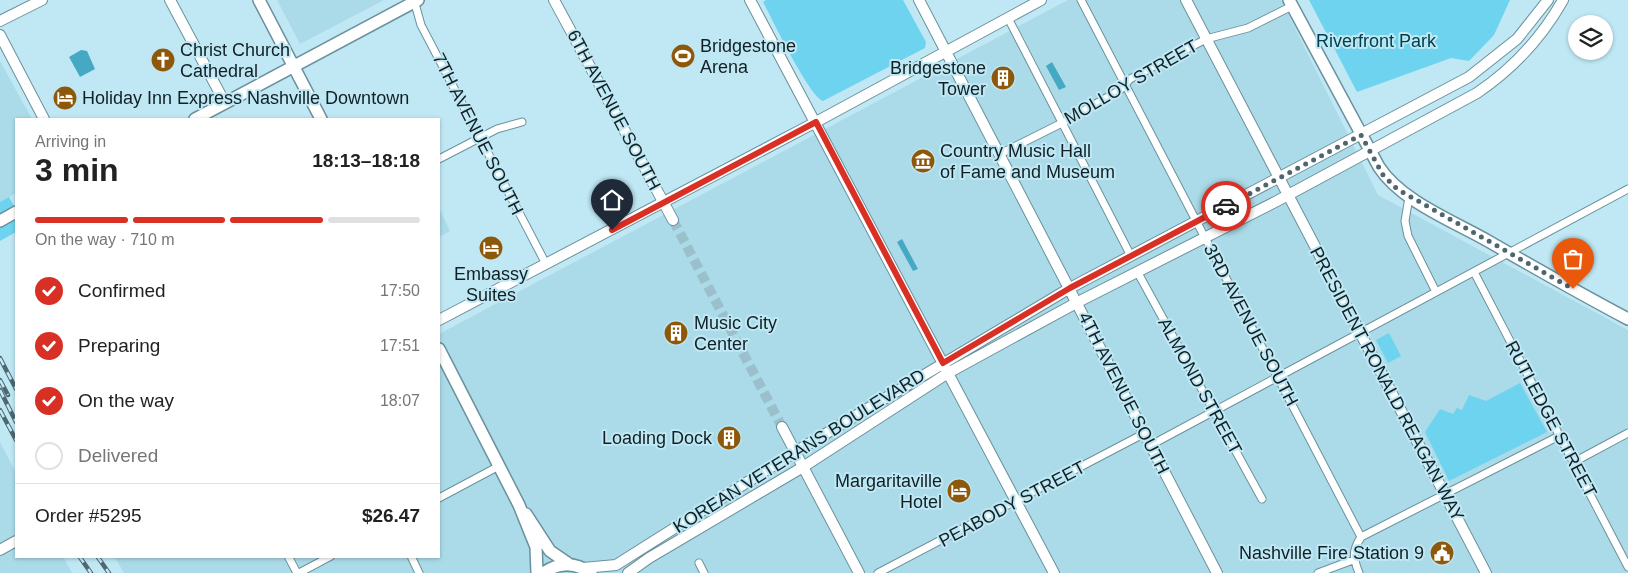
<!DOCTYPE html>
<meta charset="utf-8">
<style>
body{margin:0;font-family:Helvetica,sans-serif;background:#f2f2f2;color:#222;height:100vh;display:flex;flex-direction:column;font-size:19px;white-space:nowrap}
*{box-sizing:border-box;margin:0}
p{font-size:16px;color:#767676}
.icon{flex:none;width:28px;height:28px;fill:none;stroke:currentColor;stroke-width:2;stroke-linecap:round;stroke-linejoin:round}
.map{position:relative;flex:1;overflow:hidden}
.details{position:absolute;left:15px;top:118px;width:425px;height:440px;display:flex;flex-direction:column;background:#fff;border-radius:0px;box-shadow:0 1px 4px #0004}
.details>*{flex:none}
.controls{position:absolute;left:1568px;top:15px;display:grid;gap:10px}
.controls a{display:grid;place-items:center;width:45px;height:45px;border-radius:50%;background:#fff;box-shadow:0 1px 4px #0004;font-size:25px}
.pin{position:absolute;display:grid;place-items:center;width:42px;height:42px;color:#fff;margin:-51px -21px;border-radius:50% 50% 50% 0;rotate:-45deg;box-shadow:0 0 5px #0007}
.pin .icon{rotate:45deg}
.courier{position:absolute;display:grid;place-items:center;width:50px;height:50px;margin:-25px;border:4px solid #d93025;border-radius:50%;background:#fff;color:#222;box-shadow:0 1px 6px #0007}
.head em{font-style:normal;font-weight:700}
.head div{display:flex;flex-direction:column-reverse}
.head{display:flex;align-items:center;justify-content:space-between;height:85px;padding:0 20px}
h1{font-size:32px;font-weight:700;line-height:38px}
.bar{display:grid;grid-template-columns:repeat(4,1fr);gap:8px 5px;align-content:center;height:60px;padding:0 20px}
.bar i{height:6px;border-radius:4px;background:#e0e0e0}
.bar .active{background:#d93025}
.bar p{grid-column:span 4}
.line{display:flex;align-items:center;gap:12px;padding:0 20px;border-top:1px solid #e0e0e0}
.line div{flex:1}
ol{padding:0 20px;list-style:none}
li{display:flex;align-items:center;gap:15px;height:55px}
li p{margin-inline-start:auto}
li .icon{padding:5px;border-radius:50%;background:#d93025;color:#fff;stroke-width:4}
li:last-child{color:#767676}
li i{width:28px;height:28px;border:2px solid #e0e0e0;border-radius:50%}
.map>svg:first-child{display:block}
</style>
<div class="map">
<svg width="1628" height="573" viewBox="0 0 1628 573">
<rect width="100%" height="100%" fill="#bfe8f4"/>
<!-- built -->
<path fill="#abdbe9" d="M277,0H384L300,44Z
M1068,0H1281L1378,195L1628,330V573H124L114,556H439V334Z
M0,61L32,119H16V193L0,202Z
M439,208L450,231L439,237Z
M0,442L16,473V556H63L72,573H0Z"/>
<!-- green -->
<path fill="#6dd3ee" d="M766,0H903L926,42L925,48L823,101C809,96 772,19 763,2Z
M1309,0H1510L1494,35L1469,61L1451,58L1357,92Z
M9,197L16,210V232L0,241V202Z
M1389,333L1401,356L1388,363L1376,340Z
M1520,383L1547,432L1449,481L1425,432L1440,409L1453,414L1457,408L1462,410L1469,395L1486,401Z"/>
<!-- water -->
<path fill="#45a9c3" d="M81,50L87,51L95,69L80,77L69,57Z
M1052,62L1066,87L1059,90L1046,66Z
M902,239L918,269L913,271L897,242Z"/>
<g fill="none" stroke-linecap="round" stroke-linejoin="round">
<!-- secondary-tunnel -->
<path stroke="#9cc0cb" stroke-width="10" stroke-dasharray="10 5" stroke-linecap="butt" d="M673,220L782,427"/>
<defs>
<path id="street" d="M414,0L421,25L546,264
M1081,0L1361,537C1352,551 1353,558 1359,573
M1008,18L1131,256
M1000,154L1062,123L1120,90L1130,79L1206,39L1248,28L1292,6
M439,159L497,129L522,122
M1409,197L1405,221L1408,236L1436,292
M1474,272L1628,567
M1138,273L1262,499
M1151,445L1628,189
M1574,462L1628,433
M439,498L499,466
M1361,537L1559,436
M288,556L297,573
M411,556L419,573
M699,563L704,573
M299,573L331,556
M878,573L1145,433
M1318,573L1353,560"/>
<path id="secondary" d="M170,0L225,103
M554,0L673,220
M750,0L1054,573
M919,0L1217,573
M1186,0L1486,573
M0,21L42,0
M0,35L44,119
M439,320L816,122L1041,0
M782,427L859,573
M0,550L16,541
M583,568L616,565L795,452L1070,288L1469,77L1517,39L1548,0
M628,573L649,558L803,467L948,373L1078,302L1277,201L1477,93C1514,68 1541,39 1563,0"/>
<path id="primary" d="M259,0L321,119
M1289,0L1379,167C1401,201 1453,221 1488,241C1535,268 1581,294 1628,319
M195,119L418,0
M0,221L16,212
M439,349L519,505L536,547L537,573
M526,514L550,551L569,564
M543,573C559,562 575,562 591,573"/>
</defs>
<!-- street casing -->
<use href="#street" stroke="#6b919c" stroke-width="9"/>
<!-- secondary casing -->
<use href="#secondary" stroke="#6b919c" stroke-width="12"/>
<!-- primary casing -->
<use href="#primary" stroke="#6b919c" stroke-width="14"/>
<!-- street -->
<use href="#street" stroke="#fff" stroke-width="7"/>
<!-- secondary -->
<use href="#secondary" stroke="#fff" stroke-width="10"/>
<!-- primary -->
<use href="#primary" stroke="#fff" stroke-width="11"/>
<defs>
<path id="rail" d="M0,358L16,389
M0,380L8,395
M0,390L16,422
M0,410L16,440
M79,556L91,573
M97,556L109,573"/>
</defs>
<!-- rail casing -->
<use href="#rail" stroke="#4f676f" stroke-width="4.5"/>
<!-- rail -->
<use href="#rail" stroke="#bfe8f4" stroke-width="2.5" stroke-dasharray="8" stroke-linecap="butt"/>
</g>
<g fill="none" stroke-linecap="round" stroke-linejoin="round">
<!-- done -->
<path stroke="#4e666d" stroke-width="5" stroke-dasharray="0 9" d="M1226,206L1361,135L1383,175L1397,189L1573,289"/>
<!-- route -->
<path stroke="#d93025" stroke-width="6" d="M612,230L816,122L943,363L1070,288L1226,206"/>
</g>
<!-- icons -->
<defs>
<symbol id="stadium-disc" viewBox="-11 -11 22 22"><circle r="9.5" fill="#8e580b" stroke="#bfe8f4"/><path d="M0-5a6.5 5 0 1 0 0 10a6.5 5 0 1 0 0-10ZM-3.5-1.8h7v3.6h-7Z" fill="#fff"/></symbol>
<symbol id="church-disc" viewBox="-11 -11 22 22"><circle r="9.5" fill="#8e580b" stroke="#bfe8f4"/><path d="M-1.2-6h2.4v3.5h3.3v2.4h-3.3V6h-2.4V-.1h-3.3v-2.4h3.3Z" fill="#fff"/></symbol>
<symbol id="building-disc" viewBox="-11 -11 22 22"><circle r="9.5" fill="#8e580b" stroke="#bfe8f4"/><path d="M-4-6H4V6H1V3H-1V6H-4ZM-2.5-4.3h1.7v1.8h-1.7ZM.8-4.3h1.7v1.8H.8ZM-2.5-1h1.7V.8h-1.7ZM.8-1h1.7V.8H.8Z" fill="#fff"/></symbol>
<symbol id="hotel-disc" viewBox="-11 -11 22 22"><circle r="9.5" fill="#8e580b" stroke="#bfe8f4"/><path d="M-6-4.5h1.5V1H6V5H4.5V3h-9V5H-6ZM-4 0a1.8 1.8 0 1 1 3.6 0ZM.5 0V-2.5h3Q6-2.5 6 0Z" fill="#fff"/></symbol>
<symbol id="museum-disc" viewBox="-11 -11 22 22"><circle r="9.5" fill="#8e580b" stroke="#bfe8f4"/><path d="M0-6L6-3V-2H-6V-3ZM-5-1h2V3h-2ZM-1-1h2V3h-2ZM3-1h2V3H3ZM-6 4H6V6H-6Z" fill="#fff"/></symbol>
<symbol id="civic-disc" viewBox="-11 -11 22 22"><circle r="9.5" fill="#8e580b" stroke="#bfe8f4"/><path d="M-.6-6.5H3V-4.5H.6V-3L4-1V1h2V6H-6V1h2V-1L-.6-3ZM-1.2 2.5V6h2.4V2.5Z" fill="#fff"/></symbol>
</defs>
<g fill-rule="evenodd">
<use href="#stadium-disc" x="669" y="42" width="28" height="28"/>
<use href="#church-disc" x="149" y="46" width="28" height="28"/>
<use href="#building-disc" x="989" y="64" width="28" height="28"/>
<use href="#hotel-disc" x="51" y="84" width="28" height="28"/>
<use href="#museum-disc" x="909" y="147" width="28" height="28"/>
<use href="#hotel-disc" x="477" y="234" width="28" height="28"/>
<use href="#building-disc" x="662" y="319" width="28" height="28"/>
<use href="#building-disc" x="715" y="424" width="28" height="28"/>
<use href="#hotel-disc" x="945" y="477" width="28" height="28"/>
<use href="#civic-disc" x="1428" y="539" width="28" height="28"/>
</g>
<g text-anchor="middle" stroke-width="4" stroke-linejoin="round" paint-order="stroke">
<!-- park labels -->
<g font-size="18" fill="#00404d" stroke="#bfe8f4">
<text x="1376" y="47">Riverfront Park</text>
</g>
<!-- poi labels -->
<g font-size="18" fill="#112025" stroke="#bfe8f4" text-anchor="start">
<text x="700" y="52">Bridgestone<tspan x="700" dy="21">Arena</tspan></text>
<text x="180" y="56">Christ Church<tspan x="180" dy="21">Cathedral</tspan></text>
<text x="986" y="74" text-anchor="end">Bridgestone<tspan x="986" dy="21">Tower</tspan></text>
<text x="82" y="104">Holiday Inn Express Nashville Downtown</text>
<text x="940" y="157">Country Music Hall<tspan x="940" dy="21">of Fame and Museum</tspan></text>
<text x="491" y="280" text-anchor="middle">Embassy<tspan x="491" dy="21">Suites</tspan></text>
<text x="694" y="329">Music City<tspan x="694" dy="21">Center</tspan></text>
<text x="712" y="444" text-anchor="end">Loading Dock</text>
<text x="942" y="487" text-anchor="end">Margaritaville<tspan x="942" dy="21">Hotel</tspan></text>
<text x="1424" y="559" text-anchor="end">Nashville Fire Station 9</text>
</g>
<!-- street labels -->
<g font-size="18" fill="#112025" stroke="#bfe8f4">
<text transform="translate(1131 82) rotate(-30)" y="6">MOLLOY STREET</text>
<text transform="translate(614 110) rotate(62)" y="6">6TH AVENUE SOUTH</text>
<text transform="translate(478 134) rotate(63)" y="6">7TH AVENUE SOUTH</text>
<text transform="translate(1251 325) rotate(62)" y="6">3RD AVENUE SOUTH</text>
<text transform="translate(1387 384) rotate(62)" y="6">PRESIDENT RONALD REAGAN WAY</text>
<text transform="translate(1200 386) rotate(61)" y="6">ALMOND STREET</text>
<text transform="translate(1124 393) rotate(63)" y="6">4TH AVENUE SOUTH</text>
<text transform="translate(1551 419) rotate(62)" y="6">RUTLEDGE STREET</text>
<text transform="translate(799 451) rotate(-32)" y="6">KOREAN VETERANS BOULEVARD</text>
<text transform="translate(1012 504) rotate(-28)" y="6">PEABODY STREET</text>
</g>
</g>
</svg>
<div class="controls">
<a><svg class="icon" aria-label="layers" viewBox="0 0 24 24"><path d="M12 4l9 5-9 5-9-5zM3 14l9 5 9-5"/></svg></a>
</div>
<div class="pin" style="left:1573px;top:289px;background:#ea580c"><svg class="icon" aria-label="bag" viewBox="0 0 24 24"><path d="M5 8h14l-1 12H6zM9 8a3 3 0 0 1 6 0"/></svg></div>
<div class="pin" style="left:612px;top:230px;background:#1f2937"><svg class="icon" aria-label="home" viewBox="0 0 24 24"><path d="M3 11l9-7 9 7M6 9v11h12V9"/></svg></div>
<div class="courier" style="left:1226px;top:206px"><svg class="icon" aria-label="car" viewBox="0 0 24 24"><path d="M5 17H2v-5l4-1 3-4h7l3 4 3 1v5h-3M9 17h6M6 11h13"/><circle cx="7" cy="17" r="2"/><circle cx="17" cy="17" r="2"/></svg></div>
<section class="details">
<div class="head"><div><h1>3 min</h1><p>Arriving in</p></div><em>18:13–18:18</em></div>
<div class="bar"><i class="active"></i><i class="active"></i><i class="active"></i><i></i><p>On the way · 710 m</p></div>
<ol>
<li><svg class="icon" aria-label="check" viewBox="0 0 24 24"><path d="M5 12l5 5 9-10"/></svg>Confirmed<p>17:50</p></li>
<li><svg class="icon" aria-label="check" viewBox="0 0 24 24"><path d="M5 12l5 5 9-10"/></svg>Preparing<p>17:51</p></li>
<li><svg class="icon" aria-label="check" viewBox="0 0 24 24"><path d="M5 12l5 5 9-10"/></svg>On the way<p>18:07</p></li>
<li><i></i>Delivered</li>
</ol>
<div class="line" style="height:65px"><div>Order #5295</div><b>$26.47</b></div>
</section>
</div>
